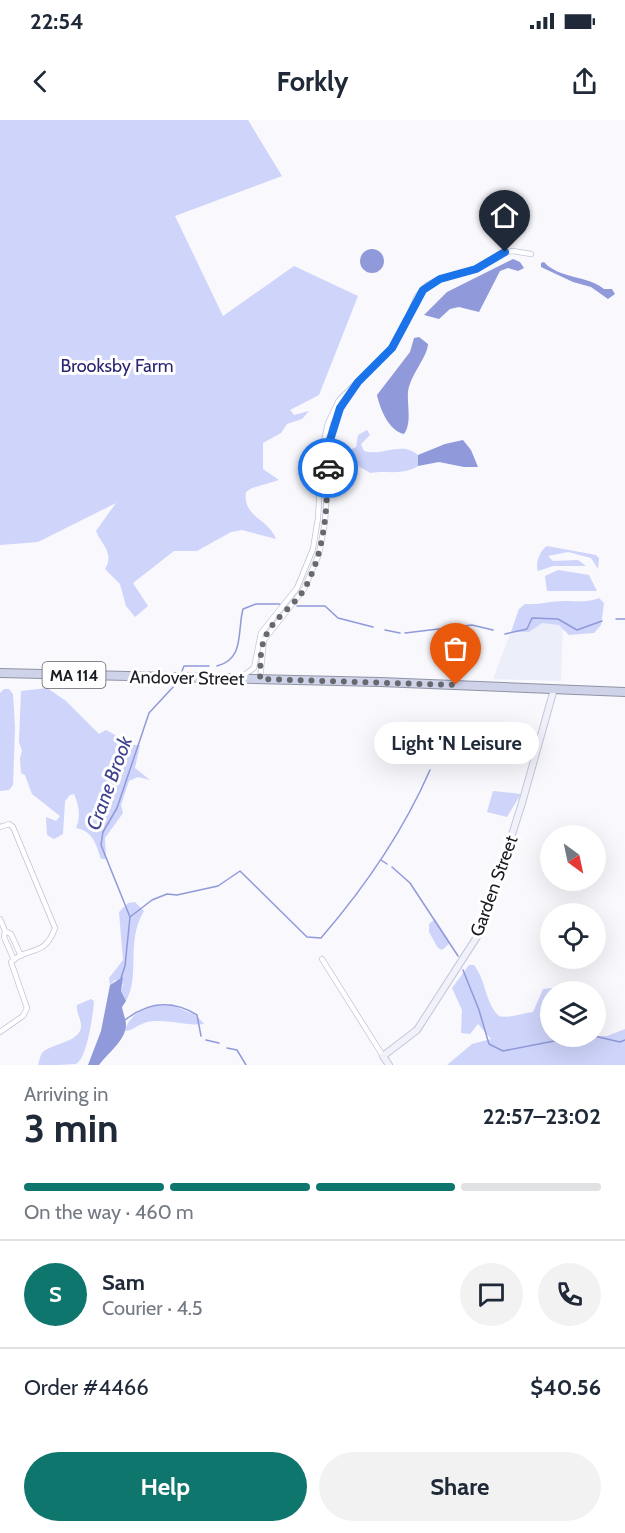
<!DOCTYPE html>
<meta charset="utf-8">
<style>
body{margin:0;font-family:Cabin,sans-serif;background:#f2f2f3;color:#1f2937;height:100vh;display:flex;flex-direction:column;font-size:22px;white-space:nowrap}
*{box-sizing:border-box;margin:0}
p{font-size:20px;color:#747a83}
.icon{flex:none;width:33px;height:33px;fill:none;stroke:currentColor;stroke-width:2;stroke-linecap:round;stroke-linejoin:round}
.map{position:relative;height:945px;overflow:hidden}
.panel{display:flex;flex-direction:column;background:#fff;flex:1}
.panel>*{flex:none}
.needle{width:39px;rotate:147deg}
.buttons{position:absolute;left:540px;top:705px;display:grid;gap:12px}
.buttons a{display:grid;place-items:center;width:66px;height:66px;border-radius:50%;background:#fff;box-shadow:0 6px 24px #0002;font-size:30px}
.pin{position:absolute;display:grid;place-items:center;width:51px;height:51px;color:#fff;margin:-62px -26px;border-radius:50% 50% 50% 0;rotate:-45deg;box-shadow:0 0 6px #0007}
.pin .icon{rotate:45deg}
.courier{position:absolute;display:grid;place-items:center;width:60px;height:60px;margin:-30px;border:4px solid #1a73e8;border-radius:50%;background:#fff;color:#222;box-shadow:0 2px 8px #0007}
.bubble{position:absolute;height:42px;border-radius:21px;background:#fff;box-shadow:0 6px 24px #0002;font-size:20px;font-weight:700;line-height:42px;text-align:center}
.overview em{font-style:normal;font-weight:700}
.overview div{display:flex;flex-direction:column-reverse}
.overview{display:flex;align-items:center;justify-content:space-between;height:102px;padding:0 24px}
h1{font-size:39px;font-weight:700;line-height:45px}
.bar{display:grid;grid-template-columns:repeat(4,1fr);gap:9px 6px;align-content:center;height:72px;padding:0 24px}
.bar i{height:8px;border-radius:4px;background:#e0e1e3}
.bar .selected{background:#0f766e}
.bar p{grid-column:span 4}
.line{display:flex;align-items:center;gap:15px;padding:0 24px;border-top:2px solid #e0e1e3}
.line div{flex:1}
.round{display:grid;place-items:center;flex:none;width:63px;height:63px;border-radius:32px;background:#f2f2f3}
.button{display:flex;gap:12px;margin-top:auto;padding:12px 24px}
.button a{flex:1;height:69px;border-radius:36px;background:#0f766e;color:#fff;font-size:24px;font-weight:700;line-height:69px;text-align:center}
.button a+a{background:#f2f2f3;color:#1f2937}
.status{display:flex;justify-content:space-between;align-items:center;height:42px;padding:0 30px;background:#fff;direction:ltr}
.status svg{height:16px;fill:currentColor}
header{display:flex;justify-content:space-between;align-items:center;height:78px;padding:0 24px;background:#fff;font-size:27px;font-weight:700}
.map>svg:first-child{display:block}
</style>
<div class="status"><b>22:54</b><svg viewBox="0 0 49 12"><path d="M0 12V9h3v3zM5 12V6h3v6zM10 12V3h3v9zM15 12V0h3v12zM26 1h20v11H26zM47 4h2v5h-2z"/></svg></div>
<header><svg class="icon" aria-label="back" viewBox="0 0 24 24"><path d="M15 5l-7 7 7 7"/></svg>Forkly<svg class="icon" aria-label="share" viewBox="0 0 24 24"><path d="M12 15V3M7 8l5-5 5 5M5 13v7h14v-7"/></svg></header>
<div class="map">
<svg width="625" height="945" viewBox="0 0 625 945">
<rect width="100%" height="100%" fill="#f8f8fd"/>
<!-- built -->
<path fill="#eceefa" d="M532,498L563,502L561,561L493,559L510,514L527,509Z"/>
<!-- green -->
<path fill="#ced4fa" d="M0,0H248L282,56L175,96L223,196L294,146L358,176L319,275L290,290L294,295L309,291L302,299L287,304L281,313L263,323V349L279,360L252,368L246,372C242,397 269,399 276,419L242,410L231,412L197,431H174L133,463L148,486L135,497L126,486L120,464L105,449C115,433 101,424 96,411L116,383L38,422L0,425Z
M367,310L370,315L361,324L364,331C382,337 401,320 418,335V346C402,356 387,350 370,353L355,344L336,340L335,337L356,327L358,315Z
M547,426L596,435L599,438L598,449L591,438L568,432L548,436L553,441L578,440L586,446H553L538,451C535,444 540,430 547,426Z
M558,450L589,455L597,471H547L545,456Z
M599,478L604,483L601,505L594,513L569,515L559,505L542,503L529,512H511L519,489L525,484C539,485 551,481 565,481C579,481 586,483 599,478Z
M47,568L66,581L99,614L106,610L134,625H140L135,648L150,660L138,657L129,661L121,685L123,693L105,718L106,739H101C96,724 93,711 76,708C81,697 79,685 74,674L70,675L65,681L63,714L54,719L47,715L46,697L56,701L60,696L32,674L25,655L21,653L20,638L22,631L19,622L21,571Z
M4,569H9L13,574L15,608L13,665L9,670L0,671V573Z
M493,671L521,674L507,697L487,692Z
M135,782L144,791C125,823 141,854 126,881L121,871L123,864L115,860L110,865L109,858L123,840L119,792L128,783Z
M435,799L450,823L442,830L438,828L429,812V804Z
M469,845H474C486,860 485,883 499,896C510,899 521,893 533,892L543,869L553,868L559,871L550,872V916H607L625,909V945H447L472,924L491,919L478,904L470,914L461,913L462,890L452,868Z
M91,879L94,881C93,894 87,939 76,944C66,945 48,945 38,945C39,942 40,936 42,933C49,924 78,923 81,908C82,900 76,893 77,885Z
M160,884H173C183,892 196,892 204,904C191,906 171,900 155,901C140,901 134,911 125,911C128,896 145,886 160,884Z"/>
<!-- water -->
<path fill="#9099d9" d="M360 141a12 12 0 1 1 24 0a12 12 0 1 1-24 0Z
M513,139L520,142L524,148L518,151L508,148L500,151L479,192L459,187L450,189L439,199L424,195L447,172Z
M544,142C559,159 587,155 604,169H612L615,174L608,179L591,167L573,162L541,147V143Z
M419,217L428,224C427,238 410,255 408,272C407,285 412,303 404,314C389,311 380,289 377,275L410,232L414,218Z
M463,320L471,330L478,347H464L439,342L418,346V335L445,324Z
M123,857L121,871L126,881L122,887C123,893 126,900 126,905C126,920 107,934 99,945H88L101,911L110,865Z"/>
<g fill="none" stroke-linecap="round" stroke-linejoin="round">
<!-- stream -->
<path stroke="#9099d9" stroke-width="1.5" d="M297,486H325L338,498L373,507
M616,499H625
M385,510L400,513
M405,513L472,505L493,510
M505,514L527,509L532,498L558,499L577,510L602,501
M217,546C245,539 237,511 243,489L256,484H280
M182,551L184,546H209
M381,740L387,744
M392,747L410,763L458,836
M130,797L152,780L167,774L177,775L218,766L240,751L307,817L321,818C365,767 403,712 430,650
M463,850L479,890L489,924L503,931L580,916
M121,858L125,846L130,797L101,725L103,712L117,688L149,593L174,566
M125,900C148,882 171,879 197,895L201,916
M594,916L620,922L625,920
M206,920L219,923
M227,928L237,930L246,945"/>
<defs>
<path id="street" d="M241,557L254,548L261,513L297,468L313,429L318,398L322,330L328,303L339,280L392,228L404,208L417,176L427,165L439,159L475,149L501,133L513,131L531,134
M260,559L264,520L304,469L319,434L325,402L330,320L337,297L350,271
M0,707L9,704L13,707L55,808C45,838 27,826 11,842L27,888L23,896L0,912
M0,799L5,811
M322,839L383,936
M14,840L4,817L5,811L11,814L21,836"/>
<path id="secondary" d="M389,945L383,936L417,910L482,809L522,683L554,569"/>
<path id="highway" d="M0,553L380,562L625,572"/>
</defs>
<!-- street casing -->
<use href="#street" stroke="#c3c6db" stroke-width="6"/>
<!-- secondary casing -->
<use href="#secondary" stroke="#c3c6db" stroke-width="8"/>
<!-- highway casing -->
<use href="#highway" stroke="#9093a4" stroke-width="10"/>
<!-- street -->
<use href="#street" stroke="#fff" stroke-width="4.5"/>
<!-- secondary -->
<use href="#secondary" stroke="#f1f2f9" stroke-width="6"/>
<!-- highway -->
<use href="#highway" stroke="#cfd3ea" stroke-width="8"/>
</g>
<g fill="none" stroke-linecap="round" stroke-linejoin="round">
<!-- done -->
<path stroke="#68696f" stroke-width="6" stroke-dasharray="0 10.8" d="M328,348C327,389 325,431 305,468C294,487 272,499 265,518C259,531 261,546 260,559L456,565"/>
<!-- route -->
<path stroke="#1a73e8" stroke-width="8" d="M328,348L330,320L340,288L358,262L392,228L423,170L440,159L476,149L505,132"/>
</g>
<g text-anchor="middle" stroke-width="6" stroke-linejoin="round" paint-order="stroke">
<!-- shield labels -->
<rect fill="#fff" stroke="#5f6065" stroke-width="1.5" x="42.5" y="542" width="63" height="26" rx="4.5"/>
<g font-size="16" font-weight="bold" fill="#1a1c23">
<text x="74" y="561">MA 114</text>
</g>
<!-- park labels -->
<g font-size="18" fill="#282671" stroke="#fff">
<text x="117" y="252">Brooksby Farm</text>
</g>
<!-- street labels -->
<g font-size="18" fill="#1a1c23" stroke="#fff">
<text transform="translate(187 558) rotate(1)" y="6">Andover Street</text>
<text transform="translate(494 766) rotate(-70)" y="6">Garden Street</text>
</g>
<!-- water labels -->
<g font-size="20" font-style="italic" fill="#3f428f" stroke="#fff">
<text transform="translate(109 663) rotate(-70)" y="7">Crane Brook</text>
</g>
</g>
</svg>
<div class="buttons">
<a><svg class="needle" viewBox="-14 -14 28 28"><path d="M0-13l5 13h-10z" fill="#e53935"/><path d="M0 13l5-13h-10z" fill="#747a83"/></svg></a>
<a><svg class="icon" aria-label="locate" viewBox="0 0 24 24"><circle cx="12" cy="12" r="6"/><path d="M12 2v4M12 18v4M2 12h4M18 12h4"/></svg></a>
<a><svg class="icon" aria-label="layers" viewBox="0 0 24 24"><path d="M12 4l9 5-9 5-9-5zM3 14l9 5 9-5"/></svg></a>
</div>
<div class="pin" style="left:456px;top:565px;background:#ea580c"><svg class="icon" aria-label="bag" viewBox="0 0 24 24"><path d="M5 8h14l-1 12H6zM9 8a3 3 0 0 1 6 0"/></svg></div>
<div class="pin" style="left:505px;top:132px;background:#1f2937"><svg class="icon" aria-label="home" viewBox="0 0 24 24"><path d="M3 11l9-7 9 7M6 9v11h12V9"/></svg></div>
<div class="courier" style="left:328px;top:348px"><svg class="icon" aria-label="car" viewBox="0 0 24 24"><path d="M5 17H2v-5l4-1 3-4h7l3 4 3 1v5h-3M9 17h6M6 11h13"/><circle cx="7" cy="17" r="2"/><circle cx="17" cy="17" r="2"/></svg></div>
<div class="bubble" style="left:374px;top:602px;width:165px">Light 'N Leisure</div>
</div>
<section class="panel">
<div class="overview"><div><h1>3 min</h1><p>Arriving in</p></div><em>22:57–23:02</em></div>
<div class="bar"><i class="selected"></i><i class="selected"></i><i class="selected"></i><i></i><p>On the way · 460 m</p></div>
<div class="line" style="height:108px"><b class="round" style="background:#0f766e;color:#fff">S</b><div><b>Sam</b><p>Courier · 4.5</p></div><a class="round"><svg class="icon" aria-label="chat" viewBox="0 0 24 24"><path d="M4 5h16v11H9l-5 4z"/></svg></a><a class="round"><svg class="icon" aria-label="phone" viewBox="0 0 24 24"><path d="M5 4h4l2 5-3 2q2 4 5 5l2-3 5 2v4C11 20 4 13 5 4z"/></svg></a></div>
<div class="line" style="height:78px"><div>Order #4466</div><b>$40.56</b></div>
<div class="button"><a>Help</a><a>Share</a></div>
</section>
